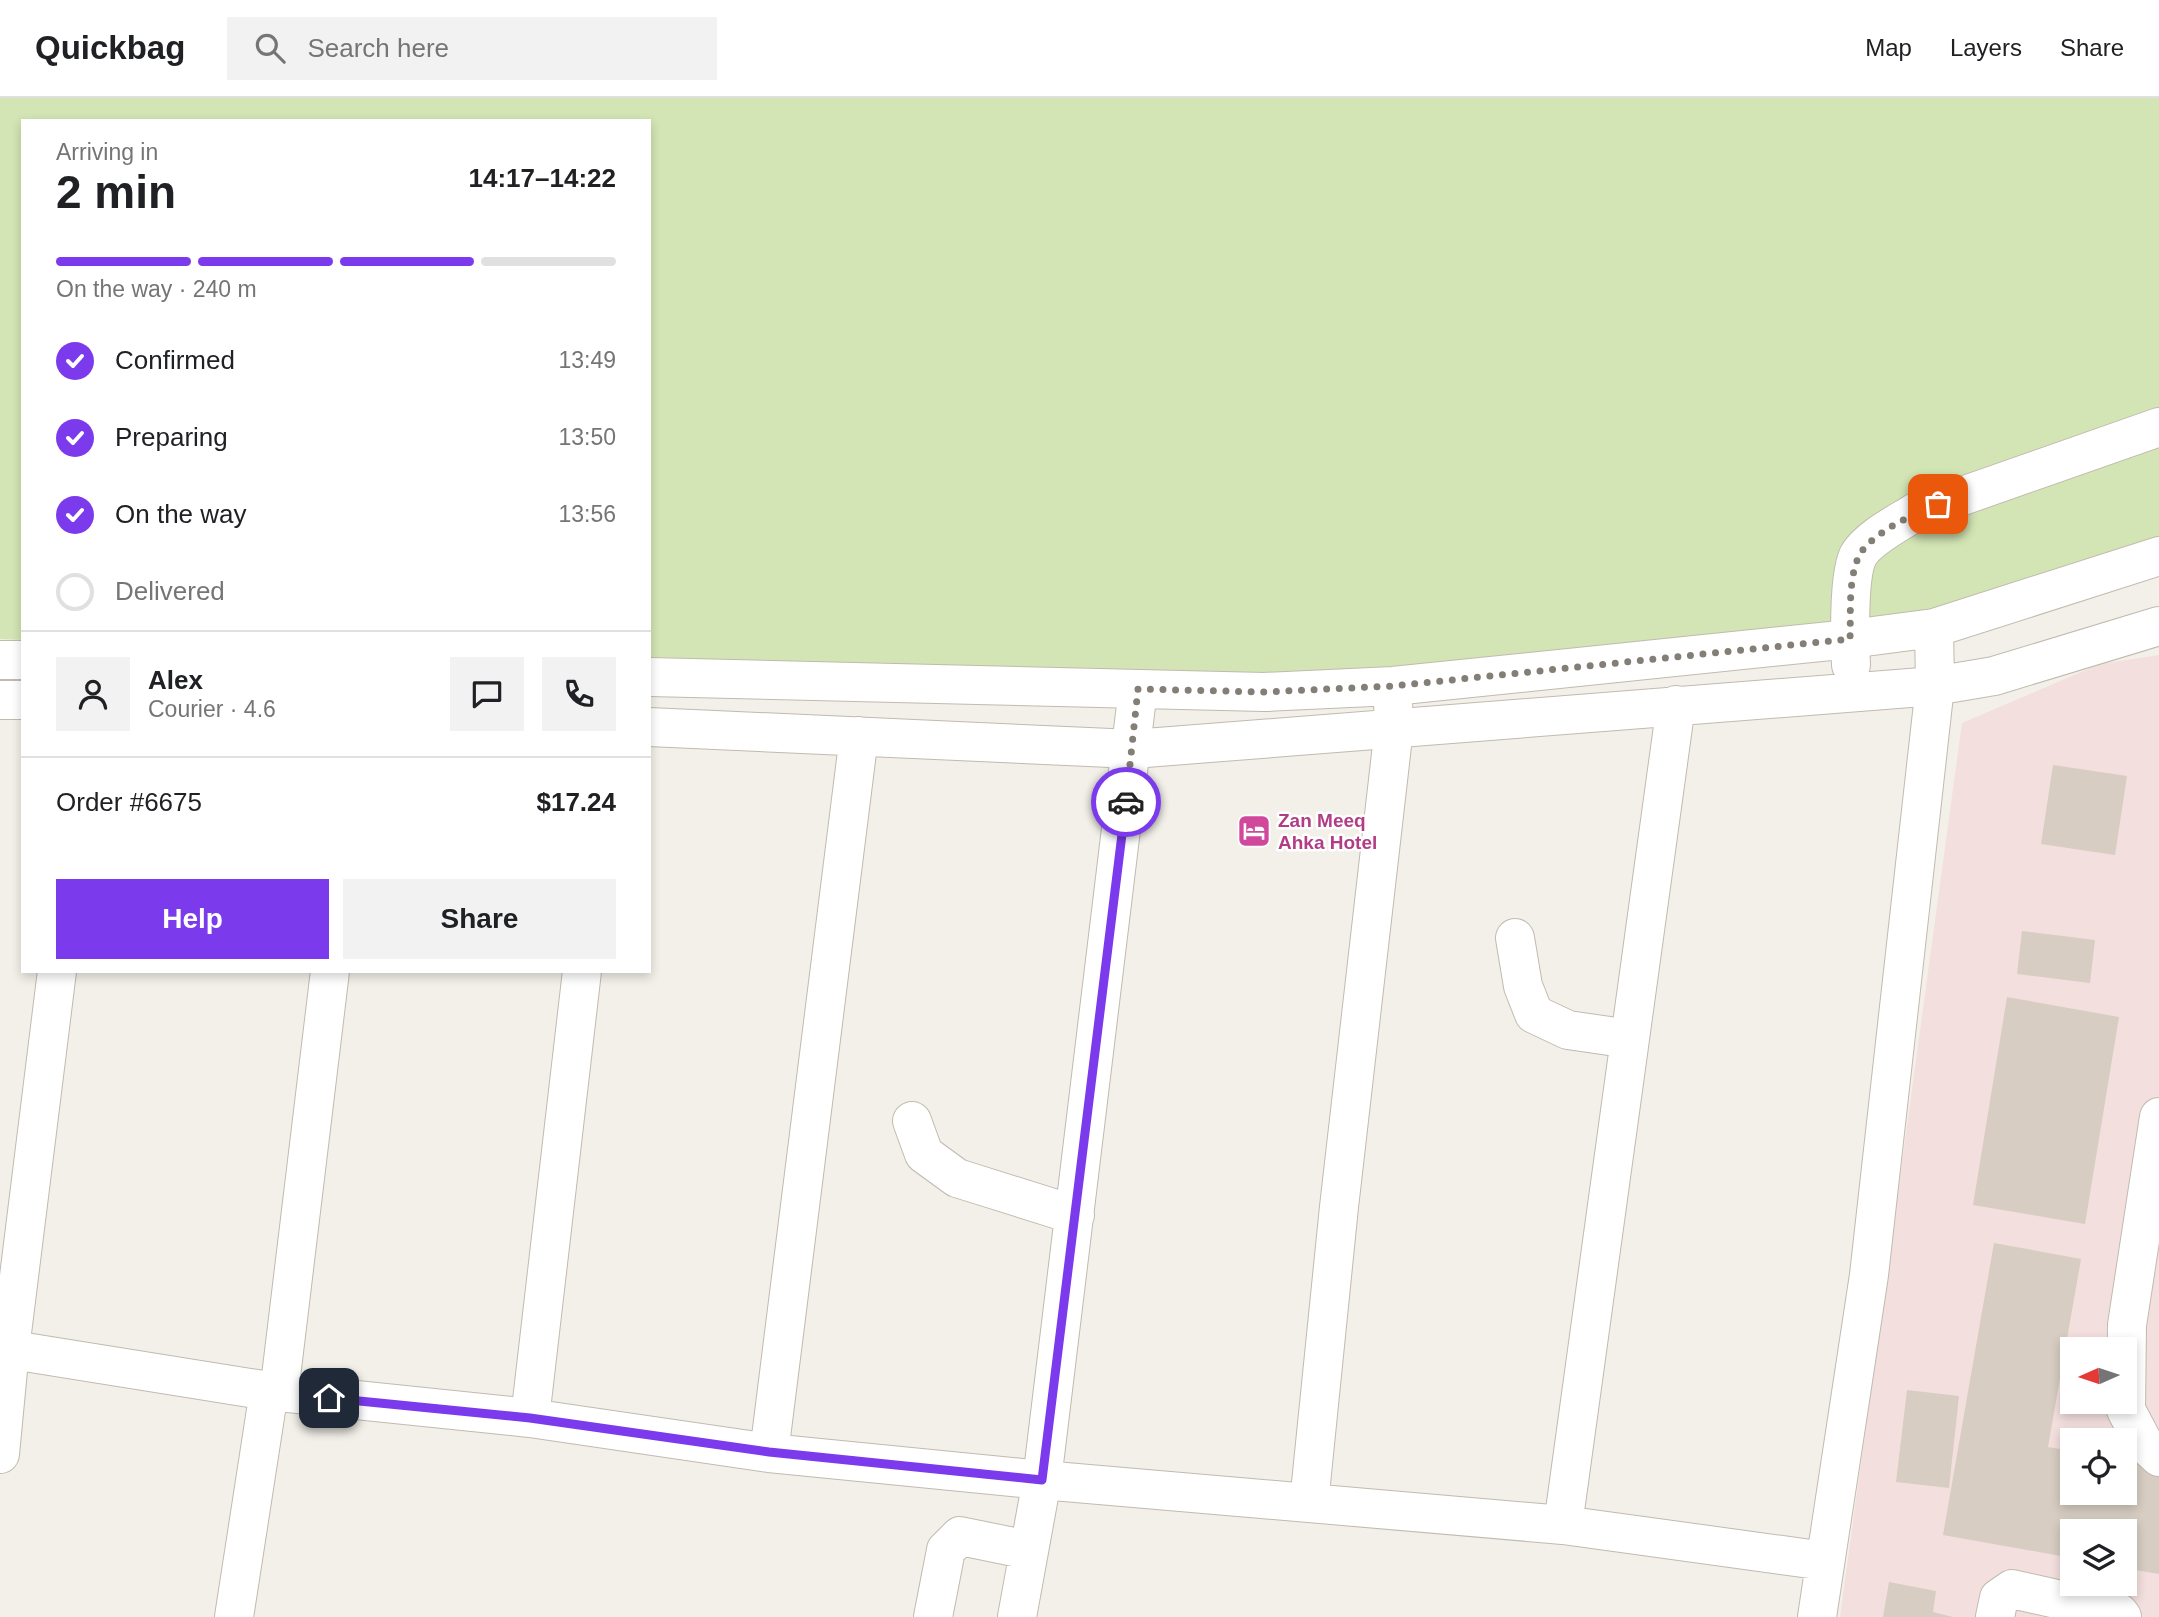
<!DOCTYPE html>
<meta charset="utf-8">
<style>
body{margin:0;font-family:Helvetica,sans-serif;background:#f2f2f2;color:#202124;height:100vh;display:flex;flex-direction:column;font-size:26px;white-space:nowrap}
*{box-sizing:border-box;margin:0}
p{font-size:23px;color:#757577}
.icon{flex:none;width:38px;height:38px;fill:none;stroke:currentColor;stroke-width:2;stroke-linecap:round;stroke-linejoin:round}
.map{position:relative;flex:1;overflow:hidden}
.panel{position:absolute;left:21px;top:21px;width:630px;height:854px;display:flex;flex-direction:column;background:#fff;border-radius:0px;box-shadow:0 4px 10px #0003}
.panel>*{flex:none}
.needle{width:46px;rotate:267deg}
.buttons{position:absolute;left:2060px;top:1239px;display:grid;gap:14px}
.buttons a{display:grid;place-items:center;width:77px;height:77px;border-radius:0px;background:#fff;box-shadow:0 4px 10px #0003;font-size:35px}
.pin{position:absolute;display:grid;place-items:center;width:60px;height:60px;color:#fff;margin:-30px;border-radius:14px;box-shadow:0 4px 10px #0006}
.courier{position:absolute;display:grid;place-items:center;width:70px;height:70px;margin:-35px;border:5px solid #7c3aed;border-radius:50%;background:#fff;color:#222;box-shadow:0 2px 9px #0007}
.headline em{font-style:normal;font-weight:700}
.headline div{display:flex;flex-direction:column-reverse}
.headline{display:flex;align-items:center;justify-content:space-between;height:119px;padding:0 35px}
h1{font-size:46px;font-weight:700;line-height:52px}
.bar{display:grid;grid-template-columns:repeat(4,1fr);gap:10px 7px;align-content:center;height:84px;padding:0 35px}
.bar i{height:9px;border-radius:5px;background:#e0e0e0}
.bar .active{background:#7c3aed}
.bar p{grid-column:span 4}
.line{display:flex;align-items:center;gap:18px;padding:0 35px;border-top:2px solid #e0e0e0}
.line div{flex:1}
.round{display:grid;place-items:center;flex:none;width:74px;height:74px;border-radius:0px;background:#f2f2f2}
ol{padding:0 35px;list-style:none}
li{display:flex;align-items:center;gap:21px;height:77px}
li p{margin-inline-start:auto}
li .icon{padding:7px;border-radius:50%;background:#7c3aed;color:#fff;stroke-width:4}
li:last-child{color:#757577}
li i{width:38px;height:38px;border:4px solid #e0e0e0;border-radius:50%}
.primary-button{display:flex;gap:14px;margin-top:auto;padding:14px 35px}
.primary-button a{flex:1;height:80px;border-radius:0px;background:#7c3aed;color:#fff;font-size:28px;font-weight:700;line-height:80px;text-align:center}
.primary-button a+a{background:#f2f2f2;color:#202124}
header{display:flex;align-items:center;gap:42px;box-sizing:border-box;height:98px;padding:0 35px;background:#fff;border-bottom:2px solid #e0e0e0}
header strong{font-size:33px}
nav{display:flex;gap:38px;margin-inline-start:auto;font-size:24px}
.search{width:490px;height:63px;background:#f2f2f2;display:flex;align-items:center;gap:18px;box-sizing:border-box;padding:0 24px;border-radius:0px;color:#757577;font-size:26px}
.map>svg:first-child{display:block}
</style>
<header>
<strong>Quickbag</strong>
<div class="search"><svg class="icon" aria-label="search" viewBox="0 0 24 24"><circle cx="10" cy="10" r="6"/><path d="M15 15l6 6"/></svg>Search here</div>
<nav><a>Map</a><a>Layers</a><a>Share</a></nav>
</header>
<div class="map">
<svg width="2159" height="1519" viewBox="0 0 2159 1519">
<rect width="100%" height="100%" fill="#f3f0e9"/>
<!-- medical -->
<path fill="#f3dfde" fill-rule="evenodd" d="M2159,557V1519H1840L1962,625L2100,566ZM2072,1251H2124V1304H2072ZM2072,1342H2124V1395H2072ZM2072,1433H2124V1486H2072Z"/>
<!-- green -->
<path fill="#d3e5b5" d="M0,0H2159V470L1812,545L1255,581L649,559V23H23V542L0,541Z"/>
<!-- building -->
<path fill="#d7cdc2" d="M2053,667L2127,678L2115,757L2041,746Z
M2022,833L2095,842L2090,885L2017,876Z
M2007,899L2119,919L2085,1126L1973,1107Z
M1994,1145L2081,1161L2048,1349L2072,1353V1395H2124V1362L2159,1368V1476L2124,1470V1433H2072V1460L1943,1437Z
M1907,1292L1959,1298L1949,1390L1896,1384Z
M1889,1484L1936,1493L1933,1514L1953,1519H1883Z"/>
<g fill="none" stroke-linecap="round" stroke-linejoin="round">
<defs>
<path id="minor" d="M0,562H23
M1851,567C1850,543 1848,479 1858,458C1867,441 1898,425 1914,415L2159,329
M649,579L1264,594L1393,588L1850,541L1934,530L2159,458
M0,602H23
M649,629L1133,651L1935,588L1994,578L2159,528
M1515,840L1523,888L1534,916L1568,932L1630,941
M2159,1019L2127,1227L2126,1312L2143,1344L2159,1359
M912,1023L924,1056L957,1080L1075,1117
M0,1250L269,1293L530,1320L769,1355L1042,1382L1563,1427L1825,1463
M279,1295L330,873
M530,1320L582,873
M769,1355L859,638
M0,1356L10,1251L57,873
M1309,1405L1339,1109L1394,630L1393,604
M1563,1427L1676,607
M234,1519L269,1293
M933,1519L946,1452L960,1438L1028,1452
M1017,1519L1042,1382L1138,591
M1817,1519L1869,1177L1935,588L1934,530
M1995,1519L1999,1500L2012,1491L2119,1515L2122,1519"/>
</defs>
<!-- minor casing -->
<use href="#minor" stroke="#c1baaf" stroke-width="40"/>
<!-- minor -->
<use href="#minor" stroke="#fff" stroke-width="38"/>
</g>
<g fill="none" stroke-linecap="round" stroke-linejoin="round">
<!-- done -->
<path stroke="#837e76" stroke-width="7" stroke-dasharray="0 12.6" d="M1126,704L1138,591L1264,594L1393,588L1850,541C1851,516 1848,484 1858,460C1867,437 1917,414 1938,406"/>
<!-- route -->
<path stroke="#7c3aed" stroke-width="9" d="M329,1300L530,1320L769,1354L1042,1382L1126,704"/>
</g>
<!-- icons -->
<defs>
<symbol id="hotel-square" viewBox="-11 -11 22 22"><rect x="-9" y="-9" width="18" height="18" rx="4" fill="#d1479c" stroke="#fff"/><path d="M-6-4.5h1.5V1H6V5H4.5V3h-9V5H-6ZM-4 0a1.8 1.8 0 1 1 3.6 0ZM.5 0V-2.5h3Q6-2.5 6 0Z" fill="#fff"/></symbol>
</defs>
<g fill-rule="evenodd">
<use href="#hotel-square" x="1235" y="714" width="38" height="38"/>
</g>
<g text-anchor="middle" stroke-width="5" stroke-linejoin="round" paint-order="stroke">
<!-- hotel labels -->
<g font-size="19" font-weight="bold" fill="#b23c85" stroke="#fff" text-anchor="start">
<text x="1278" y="729">Zan Meeq<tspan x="1278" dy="22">Ahka Hotel</tspan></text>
</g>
</g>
</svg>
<div class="buttons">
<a><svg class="needle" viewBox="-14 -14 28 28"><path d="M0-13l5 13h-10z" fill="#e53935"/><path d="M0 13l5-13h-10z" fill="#757577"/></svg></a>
<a><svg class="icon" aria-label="locate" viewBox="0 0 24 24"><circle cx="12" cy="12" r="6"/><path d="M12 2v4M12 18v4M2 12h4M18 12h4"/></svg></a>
<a><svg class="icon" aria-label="layers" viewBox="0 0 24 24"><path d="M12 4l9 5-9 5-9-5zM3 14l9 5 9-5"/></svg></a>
</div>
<div class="pin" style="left:1938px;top:406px;background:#ea580c"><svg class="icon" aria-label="bag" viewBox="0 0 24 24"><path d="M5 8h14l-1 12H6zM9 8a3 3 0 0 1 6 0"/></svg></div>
<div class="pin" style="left:329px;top:1300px;background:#1f2937"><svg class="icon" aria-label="home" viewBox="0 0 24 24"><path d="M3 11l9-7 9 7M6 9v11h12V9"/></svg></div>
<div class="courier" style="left:1126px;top:704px"><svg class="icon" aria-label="car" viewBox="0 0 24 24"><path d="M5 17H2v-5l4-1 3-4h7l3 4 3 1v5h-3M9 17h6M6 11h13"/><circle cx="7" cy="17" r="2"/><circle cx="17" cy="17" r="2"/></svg></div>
<section class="panel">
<div class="headline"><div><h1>2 min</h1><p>Arriving in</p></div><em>14:17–14:22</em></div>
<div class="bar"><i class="active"></i><i class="active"></i><i class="active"></i><i></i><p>On the way · 240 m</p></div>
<ol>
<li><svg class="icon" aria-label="check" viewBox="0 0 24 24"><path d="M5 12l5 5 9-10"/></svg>Confirmed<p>13:49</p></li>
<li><svg class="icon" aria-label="check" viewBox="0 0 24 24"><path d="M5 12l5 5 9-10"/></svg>Preparing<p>13:50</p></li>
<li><svg class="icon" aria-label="check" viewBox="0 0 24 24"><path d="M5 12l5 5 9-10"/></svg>On the way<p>13:56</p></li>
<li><i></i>Delivered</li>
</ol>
<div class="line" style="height:126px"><a class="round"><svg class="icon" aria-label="person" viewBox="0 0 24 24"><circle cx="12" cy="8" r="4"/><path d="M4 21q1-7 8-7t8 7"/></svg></a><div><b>Alex</b><p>Courier · 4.6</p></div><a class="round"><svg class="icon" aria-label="chat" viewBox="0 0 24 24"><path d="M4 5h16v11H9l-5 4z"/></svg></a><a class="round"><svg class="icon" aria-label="phone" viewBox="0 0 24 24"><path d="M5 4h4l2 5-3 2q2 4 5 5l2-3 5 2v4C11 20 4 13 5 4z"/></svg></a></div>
<div class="line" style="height:91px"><div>Order #6675</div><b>$17.24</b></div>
<div class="primary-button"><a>Help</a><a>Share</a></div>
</section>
</div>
